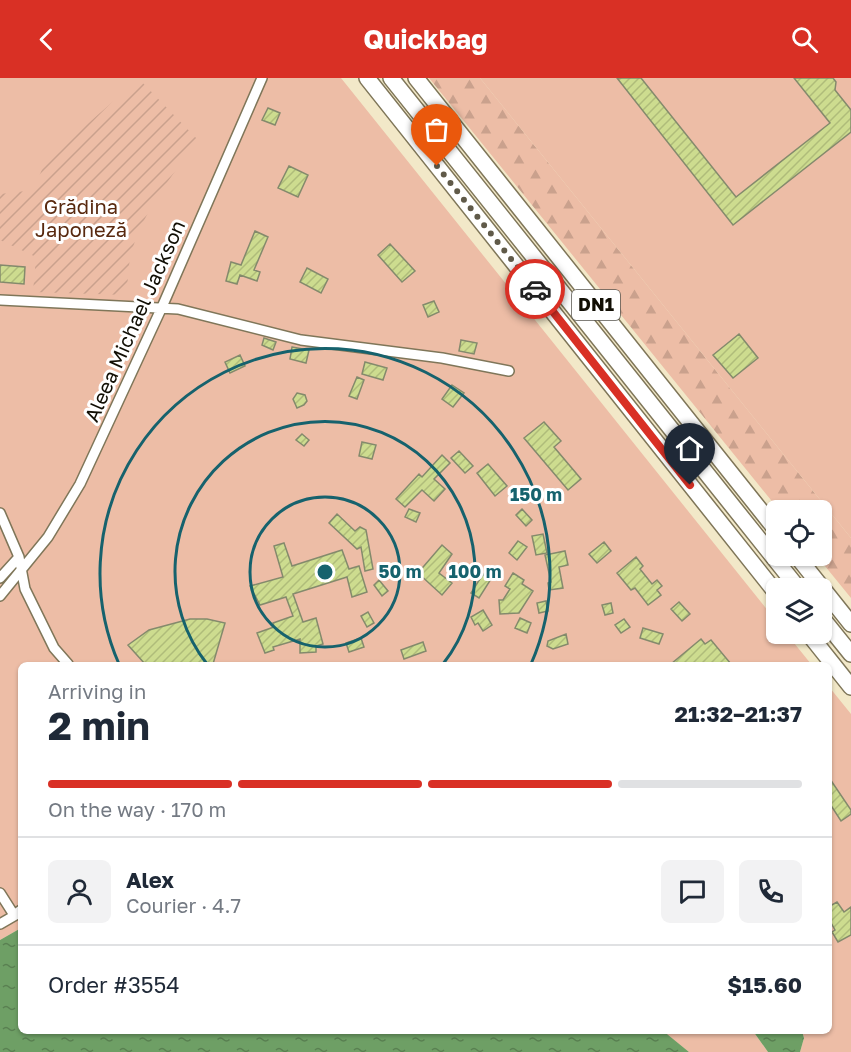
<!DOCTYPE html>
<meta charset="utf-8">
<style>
body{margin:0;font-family:"Golos Text",sans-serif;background:#f2f2f3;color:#1f2937;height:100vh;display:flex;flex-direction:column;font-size:22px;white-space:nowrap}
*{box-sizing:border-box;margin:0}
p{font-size:20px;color:#747a83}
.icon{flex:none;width:33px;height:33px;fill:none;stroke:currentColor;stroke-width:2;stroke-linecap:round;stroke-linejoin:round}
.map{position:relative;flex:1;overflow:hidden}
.details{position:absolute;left:18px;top:584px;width:814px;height:372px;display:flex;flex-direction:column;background:#fff;border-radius:9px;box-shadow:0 2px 4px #0004}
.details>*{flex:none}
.tools{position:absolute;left:766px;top:422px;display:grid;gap:12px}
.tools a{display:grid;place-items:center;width:66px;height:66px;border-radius:9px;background:#fff;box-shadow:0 2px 4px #0004;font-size:30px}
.pin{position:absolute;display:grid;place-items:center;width:51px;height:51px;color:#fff;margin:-62px -26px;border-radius:50% 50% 50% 0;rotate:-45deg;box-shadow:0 0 6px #0007}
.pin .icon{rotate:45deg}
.courier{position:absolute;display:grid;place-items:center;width:60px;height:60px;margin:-30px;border:4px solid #d93025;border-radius:50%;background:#fff;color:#222;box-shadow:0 2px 8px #0007}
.summary em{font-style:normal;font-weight:700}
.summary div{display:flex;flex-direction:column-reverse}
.summary{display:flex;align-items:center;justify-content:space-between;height:102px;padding:0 30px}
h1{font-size:39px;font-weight:700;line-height:45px}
.bar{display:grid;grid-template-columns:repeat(4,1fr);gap:9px 6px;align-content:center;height:72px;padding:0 30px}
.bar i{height:8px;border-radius:4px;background:#e0e1e3}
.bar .current{background:#d93025}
.bar p{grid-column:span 4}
.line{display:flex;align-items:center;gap:15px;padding:0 30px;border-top:2px solid #e0e1e3}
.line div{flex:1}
.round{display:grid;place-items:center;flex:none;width:63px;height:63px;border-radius:9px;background:#f2f2f3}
header{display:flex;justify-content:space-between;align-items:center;height:78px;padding:0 30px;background:#d93025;color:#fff;font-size:27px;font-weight:700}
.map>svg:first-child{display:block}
</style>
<header><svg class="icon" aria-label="back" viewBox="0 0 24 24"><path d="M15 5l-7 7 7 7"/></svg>Quickbag<svg class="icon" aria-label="search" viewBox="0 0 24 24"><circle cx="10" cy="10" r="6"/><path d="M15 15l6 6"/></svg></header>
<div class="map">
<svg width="851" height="974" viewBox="0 0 851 974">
<defs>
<pattern id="forest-firs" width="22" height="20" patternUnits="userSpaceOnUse" patternTransform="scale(1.5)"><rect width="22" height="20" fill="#edbda6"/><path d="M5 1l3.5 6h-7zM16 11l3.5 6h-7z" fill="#caa18d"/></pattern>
<pattern id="garden-furrows" width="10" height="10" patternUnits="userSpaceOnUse" patternTransform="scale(1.5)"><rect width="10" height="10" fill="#edbda6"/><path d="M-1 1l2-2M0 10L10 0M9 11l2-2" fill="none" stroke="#caa18d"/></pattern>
<pattern id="water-ripples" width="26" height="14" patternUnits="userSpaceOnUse" patternTransform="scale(1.5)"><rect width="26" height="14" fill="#6e9f65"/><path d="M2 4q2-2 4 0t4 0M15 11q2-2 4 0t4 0" fill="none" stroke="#598051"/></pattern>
<pattern id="building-hatch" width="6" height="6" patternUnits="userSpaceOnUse" patternTransform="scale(1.5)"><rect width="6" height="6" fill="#cddc8f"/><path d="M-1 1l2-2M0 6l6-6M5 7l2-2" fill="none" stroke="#afbc7a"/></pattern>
</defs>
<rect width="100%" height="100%" fill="#f2e8c8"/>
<!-- forest -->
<path fill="url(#forest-firs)" d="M429,0H480L851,460V520L816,477H822V432H779Z"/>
<!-- park -->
<path fill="#edbda6" d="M0,0H341L777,544V555H786L811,586H21V850L0,862Z
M480,0H851V460Z
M830,610L851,636V974H800L804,960L802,953L830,952Z
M662,953H753L768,974H689Z"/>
<!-- garden -->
<path fill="url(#garden-furrows)" d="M139,1L198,62C172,98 141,135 130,180C128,192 128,205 126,217L33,214L36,179L0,162V116L26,113L38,101L46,82Z"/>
<!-- water -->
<path fill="url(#water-ripples)" d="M21,850V952H662L689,974H0V862Z
M753,953H802L804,960L800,974H768Z"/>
<!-- building -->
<path fill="url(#building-hatch)" stroke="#848a6c" stroke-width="1.5" d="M617,0H641L736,119L830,45L794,0H833L836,4L835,12L851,32V54L733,147Z
M268,30L280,35L275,47L262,42Z
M289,88L308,97L298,119L278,110Z
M255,153L268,159L254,192L260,194L257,203L240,197L237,206L226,203L231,184L241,187Z
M390,166L415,193L402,204L378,177Z
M0,187L25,189L24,206L0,204Z
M307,190L328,201L321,215L300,204Z
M434,223L439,234L428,239L423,227Z
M739,256L758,280L733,300L713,277Z
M264,260L276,264L273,272L262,267Z
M461,262L477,265L474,276L459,273Z
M292,269L309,272L306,285L290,281Z
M240,277L245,288L230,295L225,284Z
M365,284L387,290L383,302L362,296Z
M357,299L364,302L357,321L349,318Z
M452,307L464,315L453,329L442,321Z
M297,315L305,317L307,323L304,327L297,330L293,321Z
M544,344L561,363L554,369L581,401L568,412L524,360Z
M302,356L309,362L304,368L296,362Z
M362,364L376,367L372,381L359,378Z
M459,373L473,388L465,395L451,380Z
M442,377L450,385L434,401L445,411L434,423L422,412L405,429L396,421L419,396L422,399Z
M488,386L507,408L495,418L477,395Z
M409,431L420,435L416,444L405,439Z
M522,431L532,442L526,448L516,437Z
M337,436L355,453L360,449L366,452L373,491L365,493L361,469L357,471L329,445Z
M543,456L547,475L536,477L532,458Z
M518,463L527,469L517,482L509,475Z
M604,464L611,473L597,485L589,476Z
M284,465L292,488L342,472L349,491L359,488L367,514L352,519L347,499L293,516L303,544L316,540L323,566L316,568V574L300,575V561L273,569L274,572L265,575L257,555L274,549L273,545L293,538L286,519L260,527L250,508L283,499L274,468Z
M442,467L452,476L439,495L452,505L442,517L418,495Z
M565,473L568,487L559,489L563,510L549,512L548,505L551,504L545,477Z
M636,479L643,488L640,491L652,506L657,502L662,508L657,512L661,517L648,527L635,510L631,512L617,495Z
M513,495L524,502L522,506L533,513L519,535L500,536L499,522H503L510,511L505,508Z
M483,496L491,501L479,520L471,515Z
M379,502L388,513L382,518L374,507Z
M546,523L548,533L539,535L537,525Z
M679,524L690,536L682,543L671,531Z
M611,525L613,535L605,537L602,527Z
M483,532L492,547L483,553L478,545L475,547L471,539Z
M368,534L374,545L367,549L361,538Z
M520,540L531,545L527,555L515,550Z
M190,541H207L225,545L213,586H145L128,567L149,552Z
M624,541L630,549L621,555L615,547Z
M643,550L663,556L659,566L640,560Z
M566,556L568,566L553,571L547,568L548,563Z
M361,560L364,569L349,574L346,565Z
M701,561L705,566L711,562L731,586H671Z
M423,564L426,573L404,581L401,572Z
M830,701L851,732V736L841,743L830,726Z
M837,824L844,834L851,829V857L838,864L832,854L835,852L830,843V828Z"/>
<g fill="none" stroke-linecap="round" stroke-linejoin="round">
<defs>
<path id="street" d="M0,222L178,231L301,262L442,280L509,293
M0,435L19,479L25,511L54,570L68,586
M0,500L19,479
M0,518L48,459L80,406L162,229L262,0
M0,815L14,837L21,832
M0,846L19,835"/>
<path id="primary" d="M367,0L777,516
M391,0L798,510
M416,0L777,453
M796,477L851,546
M822,540L851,576
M808,555L851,609"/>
</defs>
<!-- street casing -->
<use href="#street" stroke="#7f7659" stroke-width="12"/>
<!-- primary casing -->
<use href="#primary" stroke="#7f7659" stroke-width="18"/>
<!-- street -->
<use href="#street" stroke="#fff" stroke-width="9"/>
<!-- primary -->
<use href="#primary" stroke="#fff" stroke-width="15"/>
</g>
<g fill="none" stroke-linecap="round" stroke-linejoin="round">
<!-- done -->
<path stroke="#605a49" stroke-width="6" stroke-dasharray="0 10.8" d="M437,88L535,211"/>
<!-- route -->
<path stroke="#d93025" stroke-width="8" d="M535,211L690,407"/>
</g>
<!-- distance rings -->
<g fill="none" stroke="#16626d" stroke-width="3">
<circle cx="325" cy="494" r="75"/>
<path d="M207 586A150 150 0 1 1 443 586"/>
<path d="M119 586A225 225 0 1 1 531 586"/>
</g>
<g text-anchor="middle" stroke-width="6" stroke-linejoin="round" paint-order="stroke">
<!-- shield labels -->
<rect fill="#fff" stroke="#58564f" stroke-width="1.5" x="572" y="212" width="48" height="30" rx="4.5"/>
<g font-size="18" font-weight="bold" fill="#110e04">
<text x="596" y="233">DN1</text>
</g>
<!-- park labels -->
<g font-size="20" fill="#58290f" stroke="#fff">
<text x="81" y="136">Grădina<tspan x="81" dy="23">Japoneză</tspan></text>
</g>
<!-- street labels -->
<g font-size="20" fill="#110e04" stroke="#fff">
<text transform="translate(135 243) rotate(-66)" y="7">Aleea Michael Jackson</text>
</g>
</g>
<circle cx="325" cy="494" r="9" fill="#16626d" stroke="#fff" stroke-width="3"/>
<g font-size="18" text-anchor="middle" font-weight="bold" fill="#16626d" stroke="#fff" stroke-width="6" stroke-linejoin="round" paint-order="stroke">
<text x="536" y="423">150 m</text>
<text x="400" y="500">50 m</text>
<text x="475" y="500">100 m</text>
</g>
</svg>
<div class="tools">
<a><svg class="icon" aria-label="locate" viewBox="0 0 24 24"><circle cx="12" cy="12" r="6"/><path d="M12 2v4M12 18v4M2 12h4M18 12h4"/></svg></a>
<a><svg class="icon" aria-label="layers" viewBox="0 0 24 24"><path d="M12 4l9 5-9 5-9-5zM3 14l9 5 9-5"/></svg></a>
</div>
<div class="pin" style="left:437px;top:88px;background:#ea580c"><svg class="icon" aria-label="bag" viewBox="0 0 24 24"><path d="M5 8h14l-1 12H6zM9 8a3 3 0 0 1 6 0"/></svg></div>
<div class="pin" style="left:690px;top:407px;background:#1f2937"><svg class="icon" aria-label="home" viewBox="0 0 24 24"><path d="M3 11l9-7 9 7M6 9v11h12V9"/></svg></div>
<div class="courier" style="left:535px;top:211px"><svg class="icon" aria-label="car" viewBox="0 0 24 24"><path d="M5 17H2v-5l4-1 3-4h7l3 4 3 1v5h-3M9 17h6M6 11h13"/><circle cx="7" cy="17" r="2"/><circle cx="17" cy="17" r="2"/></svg></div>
<section class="details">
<div class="summary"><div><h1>2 min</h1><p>Arriving in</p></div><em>21:32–21:37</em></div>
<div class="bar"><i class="current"></i><i class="current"></i><i class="current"></i><i></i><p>On the way · 170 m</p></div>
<div class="line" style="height:108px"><a class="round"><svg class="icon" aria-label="person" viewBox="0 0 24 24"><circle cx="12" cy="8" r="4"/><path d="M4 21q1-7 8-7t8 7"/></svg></a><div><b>Alex</b><p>Courier · 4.7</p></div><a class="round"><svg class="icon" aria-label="chat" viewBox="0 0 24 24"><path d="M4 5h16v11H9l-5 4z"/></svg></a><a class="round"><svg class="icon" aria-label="phone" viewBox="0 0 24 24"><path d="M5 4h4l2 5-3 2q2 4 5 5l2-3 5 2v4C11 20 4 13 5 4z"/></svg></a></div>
<div class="line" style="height:78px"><div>Order #3554</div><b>$15.60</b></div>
</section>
</div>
